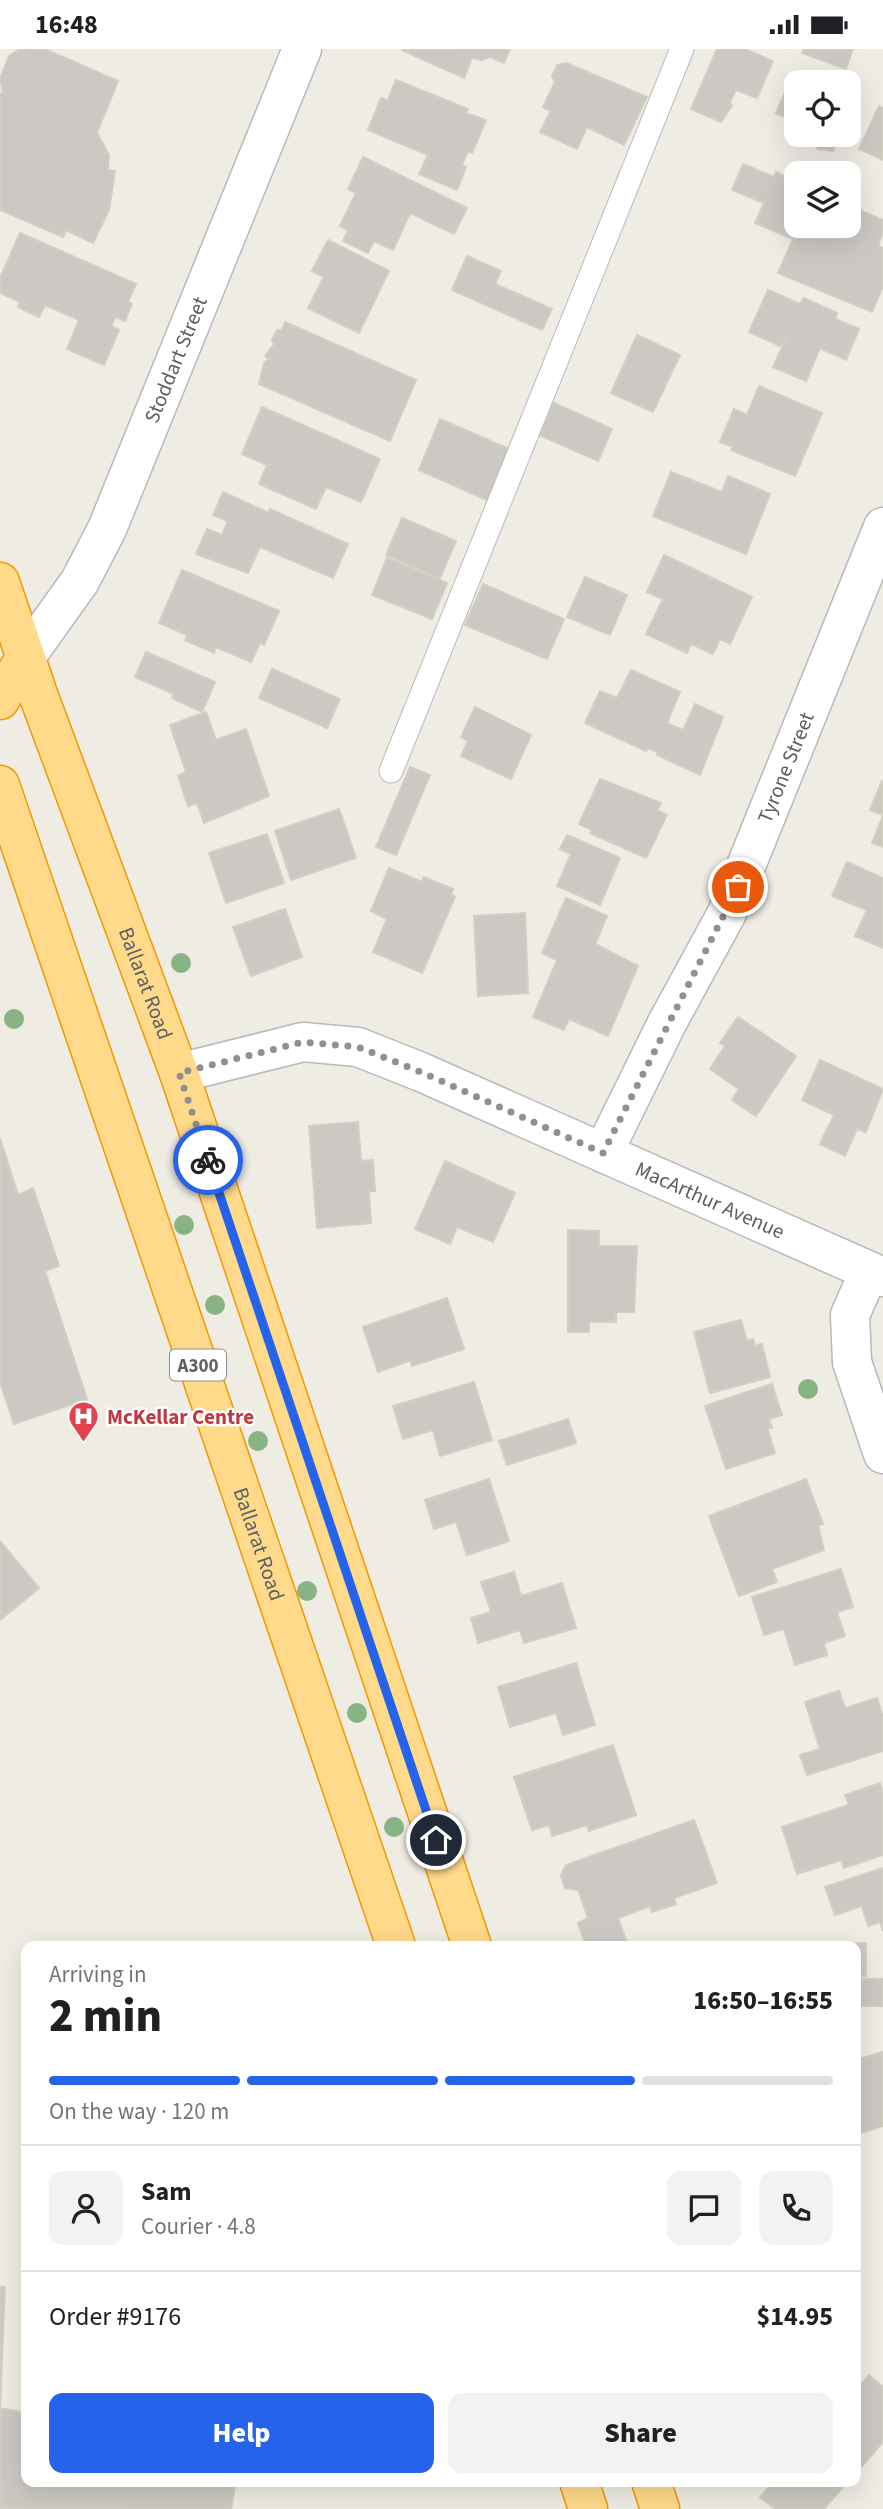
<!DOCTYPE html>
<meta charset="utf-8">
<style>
body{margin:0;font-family:"Source Sans 3",sans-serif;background:#f2f2f2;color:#202124;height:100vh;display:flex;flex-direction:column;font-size:26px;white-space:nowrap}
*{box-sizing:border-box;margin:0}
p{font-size:23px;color:#757577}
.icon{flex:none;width:38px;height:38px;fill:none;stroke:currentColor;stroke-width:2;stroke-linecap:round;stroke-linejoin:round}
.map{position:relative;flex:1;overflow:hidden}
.side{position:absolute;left:21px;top:1892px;width:840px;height:546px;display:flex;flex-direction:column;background:#fff;border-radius:14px;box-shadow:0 7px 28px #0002}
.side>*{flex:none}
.fabs{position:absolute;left:784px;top:21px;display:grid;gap:14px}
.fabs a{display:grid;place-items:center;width:77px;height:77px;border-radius:14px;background:#fff;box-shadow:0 7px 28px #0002;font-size:35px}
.pin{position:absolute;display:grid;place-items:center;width:60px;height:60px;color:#fff;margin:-30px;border:4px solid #fff;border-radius:50%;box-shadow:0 2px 7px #0007}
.courier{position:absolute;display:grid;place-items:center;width:70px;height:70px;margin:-35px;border:5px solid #2563eb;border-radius:50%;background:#fff;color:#222;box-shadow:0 2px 9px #0007}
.overview em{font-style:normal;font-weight:800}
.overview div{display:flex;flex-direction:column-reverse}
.overview{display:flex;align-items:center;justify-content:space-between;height:119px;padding:0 28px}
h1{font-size:46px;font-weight:800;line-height:52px}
.bar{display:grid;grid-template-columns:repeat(4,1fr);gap:10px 7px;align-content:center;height:84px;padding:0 28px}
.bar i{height:9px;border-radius:5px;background:#e0e0e0}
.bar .current{background:#2563eb}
.bar p{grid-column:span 4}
.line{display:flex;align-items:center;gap:18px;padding:0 28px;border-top:2px solid #e0e0e0}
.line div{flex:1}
.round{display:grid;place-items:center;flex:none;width:74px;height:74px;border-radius:14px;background:#f2f2f2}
.action{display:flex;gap:14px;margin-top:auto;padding:14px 28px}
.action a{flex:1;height:80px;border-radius:14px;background:#2563eb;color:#fff;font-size:28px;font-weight:800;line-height:80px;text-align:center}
.action a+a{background:#f2f2f2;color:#202124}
.status{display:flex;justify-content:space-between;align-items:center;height:49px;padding:0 35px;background:#fff;direction:ltr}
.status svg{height:19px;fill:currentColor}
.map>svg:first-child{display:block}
</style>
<div class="status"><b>16:48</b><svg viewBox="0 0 49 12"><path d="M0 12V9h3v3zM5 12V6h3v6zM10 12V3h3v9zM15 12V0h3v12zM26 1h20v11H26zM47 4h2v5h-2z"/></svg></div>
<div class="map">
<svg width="883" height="2460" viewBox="0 0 883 2460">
<rect width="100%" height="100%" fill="#efece4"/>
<!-- building -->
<path fill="#ccc8c3" stroke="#d4cdc2" stroke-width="2" d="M20,0L47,1L118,32L97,84L109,106L108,121L115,122L109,161L93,194L66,181L63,188L0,161V45L3,44L0,30L9,7Z
M510,0L504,14L490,8L482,11L472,9L464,29L402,1Z
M717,0H745L773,12L757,49L736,41L730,53L732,57L721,73L691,60Z
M804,0H853L846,20L802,4Z
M566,14L647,48L624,96L587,78L577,100L540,83L551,62L543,58L555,33L552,28L557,16Z
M794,22L820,33H796V73L776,64Z
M396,31L468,60L466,64L486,71L472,104L468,102L462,116L466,118L457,141L419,125L428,106L368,81L381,49L388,51Z
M879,57L883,59V111L859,100Z
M818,86H840L833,102L818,100L814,94Z
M363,108L467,159L454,185L410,164L393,201L374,192L368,204L343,192L348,181L340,177L356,144L348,140Z
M743,115L774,128L776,123L796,132V177H849V156L883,171V184L878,197L883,199V237L872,263L778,224L793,190L755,174L764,154L732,141Z
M20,184L136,235L128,253L132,255L125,272L115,268L111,277L119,281L104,316L67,300L79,271L45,256L39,268L18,258L20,253L0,244V229Z
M328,191L389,222L359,284L308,259L324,228L312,222Z
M467,207L501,222L495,235L552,260L542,281L452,241Z
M768,241L800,255L804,249L837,264L835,270L859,280L846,311L820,299L806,332L773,318L788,285L780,297L749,283Z
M285,273L416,331L390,392L259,335L264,314L269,310L265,307L274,295L272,291L277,281H282Z
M637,286L680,306L653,363L611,344Z
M759,337L822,364L795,427L731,401L733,398L720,393L734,360L747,366Z
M554,354L612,380L598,412L539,386Z
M262,358L380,410L361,453L326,438L316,460L259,435L267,416L242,405Z
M440,370L509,400L489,452L419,421Z
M671,423L722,443L728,427L770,445L746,505L653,467Z
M223,443L269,464L270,460L348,495L333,529L260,498L248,524L196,505L207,480L222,486L228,472L213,466Z
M402,469L456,492L440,529L386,506Z
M664,506L752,548L730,595L720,590L713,605L691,595L687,604L646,585L663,550L647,543Z
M387,509L447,534L432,570L372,546Z
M182,521L279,562L264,596L260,594L251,613L216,598L214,604L185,591L187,586L159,574Z
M585,528L627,546L610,586L567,568Z
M483,535L564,570L547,610L465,576Z
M146,603L215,633L202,663L172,649L174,645L135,628Z
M272,620L340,650L327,679L259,649Z
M631,621L680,643L667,674L683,681L695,655L723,668L700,726L657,706L658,703L648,699L646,702L585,674L600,642L617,649Z
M475,658L531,686L511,730L461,707L468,692L461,688Z
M206,663L216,691L246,680L269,747L204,774L197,754L188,757L178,727L186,723L170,676Z
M410,718L430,726L396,806L376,798Z
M600,730L661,754L657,761L667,766L646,809L590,784L592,781L579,775Z
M882,732L883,733V766L870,761Z
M339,760L356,809L291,831L275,782Z
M883,767V798L872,794Z
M267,785L284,834L226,854L209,804Z
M567,786L620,809L600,856L557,837L571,805L560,800Z
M847,813L883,829V899L855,887L867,861L832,847Z
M389,819L422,833L424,828L453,840L451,846L455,848L422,924L373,903L387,870L371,862Z
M566,849L607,867L595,895L638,917L608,987L569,970L564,981L533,968L557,911L542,904Z
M285,860L302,908L251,927L233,878Z
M525,864L528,944L478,947L474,867Z
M738,968L796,1007L756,1067L732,1051L739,1040L710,1020L725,997L720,994Z
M820,1011L883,1040L866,1083L857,1080L845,1107L820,1095L834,1066L802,1051Z
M358,1073L361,1112L373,1111L375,1142H369L371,1174L317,1179L309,1077Z
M0,1089L18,1146L33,1139L59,1217L45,1222L87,1350L14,1375L0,1333Z
M445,1112L515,1144L493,1193L457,1178L450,1195L415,1180Z
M568,1181L599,1182V1197H637L634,1263H616V1273H589V1283H568Z
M447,1249L464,1300L412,1317L411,1311L378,1323L363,1278Z
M741,1271L747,1292L753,1290L755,1297L762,1295L770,1328L710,1344L694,1283Z
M474,1333L492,1391L440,1407L433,1381L403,1390L393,1357Z
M772,1335L782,1366L769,1370L772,1379H767L775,1404L726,1420L705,1357Z
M568,1370L576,1394L507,1416L499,1392Z
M489,1430L509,1492L467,1506L456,1473L434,1480L425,1451Z
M806,1430L823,1475L818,1476L824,1501L772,1520L777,1533L739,1547L709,1467Z
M0,1492L39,1539L0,1571Z
M841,1520L853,1558L837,1563L845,1587L824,1594L827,1606L795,1616L784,1580L764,1586L752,1548Z
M514,1523L521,1547L562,1534L576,1579L524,1594L520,1581L478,1594L471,1569L491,1563L481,1533Z
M576,1614L595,1676L563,1686L556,1664L510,1678L498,1638Z
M839,1642L845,1659L877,1649L883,1668V1702L807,1726L800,1706L820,1700L805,1653Z
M613,1696L636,1766L589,1782L587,1776L552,1787L549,1776L532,1781L514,1728Z
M880,1734L883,1743V1806L844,1819L841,1811L797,1825L782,1778L849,1756L845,1746Z
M694,1771L717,1834L674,1849L676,1855L652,1863L650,1857L618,1869L628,1897H586L578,1874L588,1869L578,1841L565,1839L561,1826L566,1816Z
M883,1819V1882L880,1873L868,1877L862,1857L835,1866L825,1838Z
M866,1894V1927H856V1897H810Z
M856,1930H883V1957H856Z
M882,2003L883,2077L858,2085L856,2011Z
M0,2238H5L0,2359L26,2364V2432H236L231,2460L0,2459Z
M869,2326L883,2338V2393L856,2424V2341Z
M774,2432H848L824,2460H775L760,2448Z"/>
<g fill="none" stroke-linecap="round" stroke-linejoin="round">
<defs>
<path id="lane" d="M391,722L682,0"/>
<g id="street">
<path id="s1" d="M25,609L80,532L107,480L302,0"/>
<path id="s2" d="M179,1024L303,993L358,998L421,1023L883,1228"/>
<path id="s3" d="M603,1104L667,974L727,864L883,478"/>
<path d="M869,1223L850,1266L852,1313L883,1405"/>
</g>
<g id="highway">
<path id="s4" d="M0,533L39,648L179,1024L472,1897"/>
<path d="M0,651L25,609"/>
<path id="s5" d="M0,736L396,1897"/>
<path d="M579,2432L588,2460"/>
<path d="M651,2432L660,2460"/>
</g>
</defs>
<!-- lane casing -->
<use href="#lane" stroke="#b6babe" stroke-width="25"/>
<!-- street casing -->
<use href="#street" stroke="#b6babe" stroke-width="41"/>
<!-- highway casing -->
<use href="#highway" stroke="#f39800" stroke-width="41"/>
<!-- lane -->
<use href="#lane" stroke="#fff" stroke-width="23"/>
<!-- street -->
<use href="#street" stroke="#fff" stroke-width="38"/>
<!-- highway -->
<use href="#highway" stroke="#ffda8b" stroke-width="38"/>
</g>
<!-- trees -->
<g fill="#88b383">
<circle cx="181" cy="914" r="10"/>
<circle cx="14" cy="970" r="10"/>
<circle cx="184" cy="1176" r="10"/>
<circle cx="215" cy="1256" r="10"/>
<circle cx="808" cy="1340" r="10"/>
<circle cx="258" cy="1392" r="10"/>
<circle cx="307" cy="1542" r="10"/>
<circle cx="357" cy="1664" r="10"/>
<circle cx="394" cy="1778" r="10"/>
</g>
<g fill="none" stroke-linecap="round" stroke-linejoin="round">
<!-- done -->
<path stroke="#8f9191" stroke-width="7" stroke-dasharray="0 12.6" d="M208,1111L179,1024L303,993L358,998L421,1023L603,1104L738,838"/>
<!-- route -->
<path stroke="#2563eb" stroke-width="9" d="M208,1111L436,1791"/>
</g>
<!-- icons -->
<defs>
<symbol id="hospital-pin" viewBox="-11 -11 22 30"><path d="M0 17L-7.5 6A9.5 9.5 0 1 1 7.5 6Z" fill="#e0444e" stroke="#fff"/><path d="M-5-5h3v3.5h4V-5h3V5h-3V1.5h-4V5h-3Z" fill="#fff"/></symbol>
</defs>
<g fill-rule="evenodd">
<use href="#hospital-pin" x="66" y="1350" width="35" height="47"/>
</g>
<g text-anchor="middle" stroke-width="5" stroke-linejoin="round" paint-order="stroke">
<!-- shield labels -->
<rect fill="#fff" stroke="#8d9093" stroke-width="2" x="170" y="1300.5" width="56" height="31" rx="5"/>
<g font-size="19" font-weight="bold" fill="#5c6065">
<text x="198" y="1323">A300</text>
</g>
<!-- street labels -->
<g font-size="21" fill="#5c6065" stroke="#fff">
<text dy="7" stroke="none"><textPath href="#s1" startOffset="336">Stoddart Street</textPath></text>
<text dy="7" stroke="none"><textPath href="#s3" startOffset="427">Tyrone Street</textPath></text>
<text dy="7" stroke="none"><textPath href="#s4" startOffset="427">Ballarat Road</textPath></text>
<text dy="7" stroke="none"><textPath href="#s2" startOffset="567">MacArthur Avenue</textPath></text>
<text dy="7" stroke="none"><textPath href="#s5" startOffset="802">Ballarat Road</textPath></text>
</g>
<!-- health labels -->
<g font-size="21" font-weight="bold" fill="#be3a42" stroke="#fff" text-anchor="start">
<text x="107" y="1375">McKellar Centre</text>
</g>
</g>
</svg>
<div class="fabs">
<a><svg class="icon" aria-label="locate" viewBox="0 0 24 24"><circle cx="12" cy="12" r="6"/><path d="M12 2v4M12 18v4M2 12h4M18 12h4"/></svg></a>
<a><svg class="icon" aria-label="layers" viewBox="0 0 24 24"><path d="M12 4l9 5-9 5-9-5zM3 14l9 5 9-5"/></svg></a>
</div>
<div class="pin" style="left:738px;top:838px;background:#ea580c"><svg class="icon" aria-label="bag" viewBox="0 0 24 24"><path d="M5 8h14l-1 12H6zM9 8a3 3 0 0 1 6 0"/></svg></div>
<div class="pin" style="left:436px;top:1791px;background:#1f2937"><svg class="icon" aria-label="home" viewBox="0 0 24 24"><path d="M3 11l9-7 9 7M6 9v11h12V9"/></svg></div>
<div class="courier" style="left:208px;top:1111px"><svg class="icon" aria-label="bike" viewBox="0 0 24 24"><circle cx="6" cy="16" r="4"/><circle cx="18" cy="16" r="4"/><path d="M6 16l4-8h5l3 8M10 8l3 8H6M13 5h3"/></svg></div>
<section class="side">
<div class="overview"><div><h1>2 min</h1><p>Arriving in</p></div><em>16:50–16:55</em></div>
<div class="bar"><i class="current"></i><i class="current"></i><i class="current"></i><i></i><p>On the way · 120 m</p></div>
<div class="line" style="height:126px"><a class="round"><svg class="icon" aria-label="person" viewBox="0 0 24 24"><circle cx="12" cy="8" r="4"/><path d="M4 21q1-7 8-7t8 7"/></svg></a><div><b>Sam</b><p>Courier · 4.8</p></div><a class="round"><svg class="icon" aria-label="chat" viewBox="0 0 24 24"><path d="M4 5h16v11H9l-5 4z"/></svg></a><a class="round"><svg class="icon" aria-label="phone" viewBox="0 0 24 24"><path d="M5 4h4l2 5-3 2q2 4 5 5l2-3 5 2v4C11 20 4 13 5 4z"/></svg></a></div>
<div class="line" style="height:91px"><div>Order #9176</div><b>$14.95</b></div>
<div class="action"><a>Help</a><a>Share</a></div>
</section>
</div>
